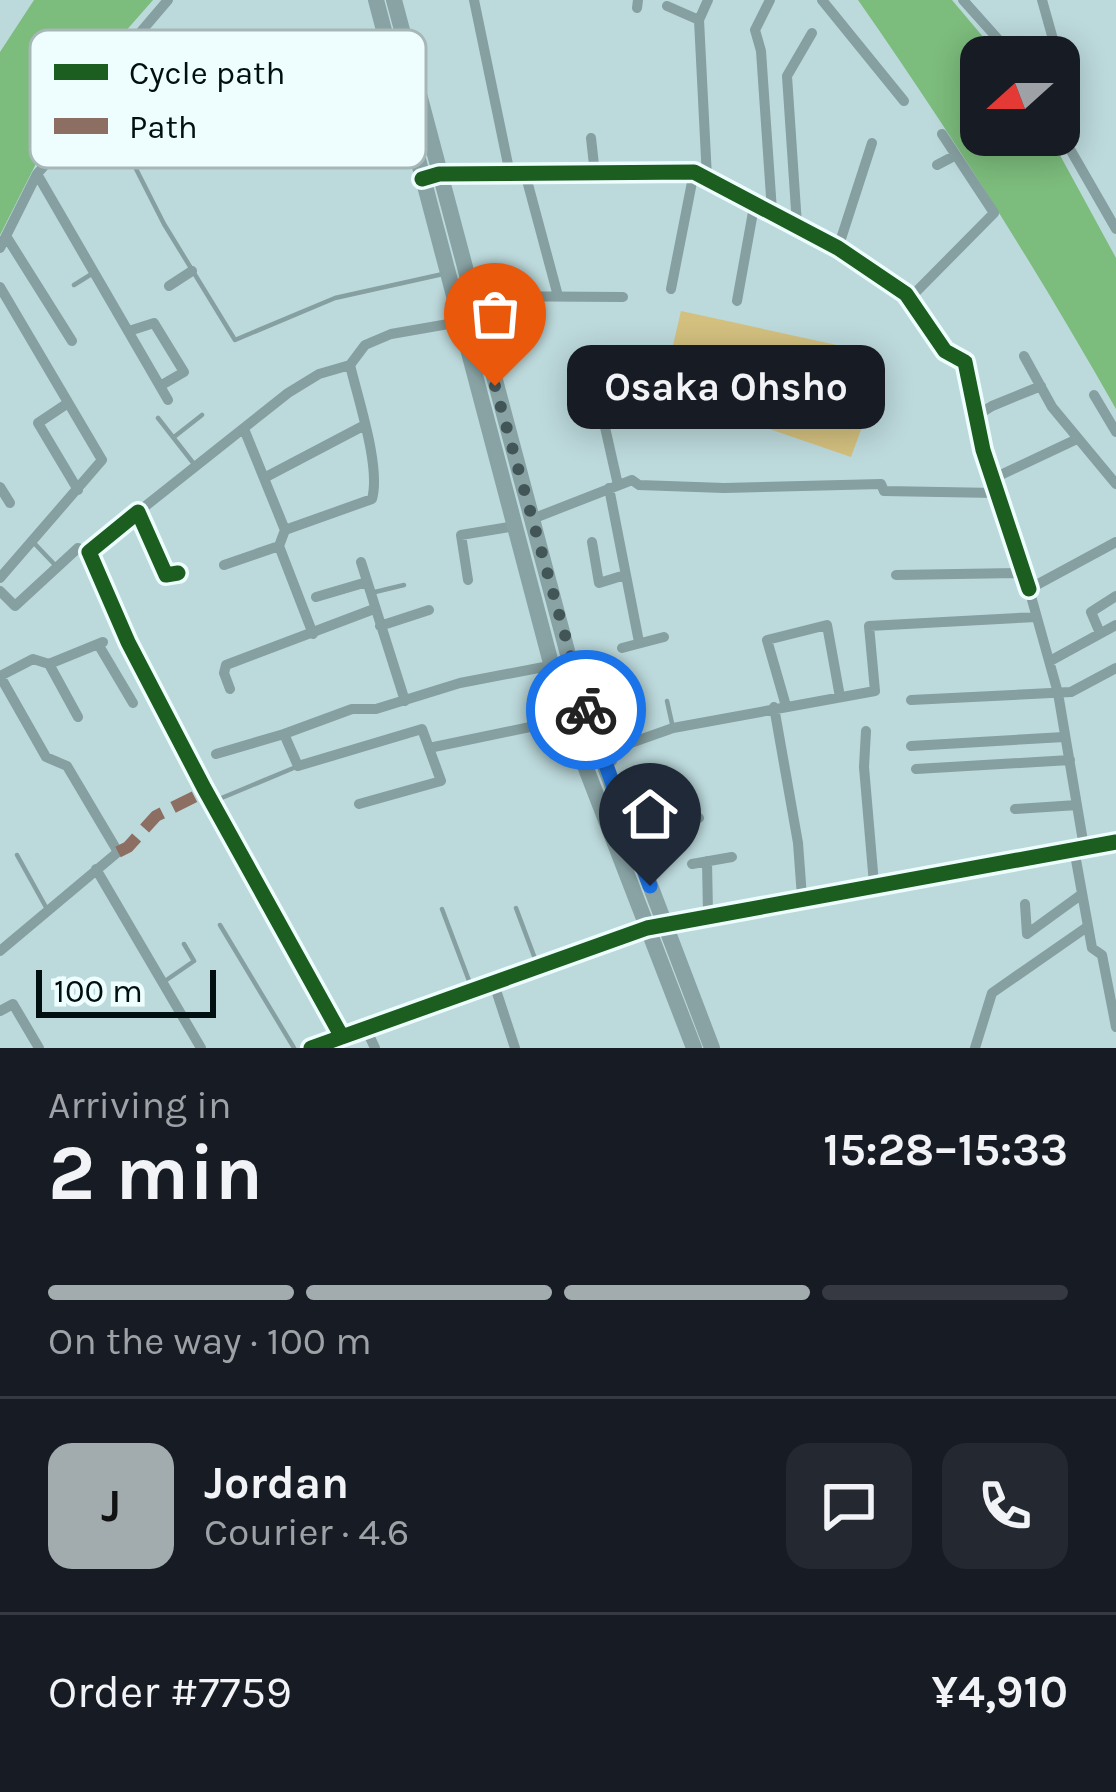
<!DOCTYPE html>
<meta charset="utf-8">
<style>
body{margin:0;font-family:Karla,sans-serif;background:#242831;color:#f1f3f6;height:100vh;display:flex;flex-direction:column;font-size:45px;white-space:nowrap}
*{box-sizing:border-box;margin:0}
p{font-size:39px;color:#9ea1a6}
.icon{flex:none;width:66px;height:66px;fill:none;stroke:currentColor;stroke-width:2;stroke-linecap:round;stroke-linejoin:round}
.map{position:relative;height:1048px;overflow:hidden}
.details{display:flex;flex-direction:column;background:#171b24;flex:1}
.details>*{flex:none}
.needle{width:78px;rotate:249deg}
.fabs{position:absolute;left:960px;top:36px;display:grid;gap:24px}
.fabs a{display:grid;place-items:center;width:120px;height:120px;border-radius:24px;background:#171b24;box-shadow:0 6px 30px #0003;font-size:60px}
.scale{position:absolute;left:36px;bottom:30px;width:180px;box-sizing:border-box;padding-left:12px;border:6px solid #001011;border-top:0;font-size:33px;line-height:42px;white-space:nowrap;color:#001011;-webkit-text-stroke:9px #eefefe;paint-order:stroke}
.pin{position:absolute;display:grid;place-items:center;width:102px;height:102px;color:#fff;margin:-123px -51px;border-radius:50% 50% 50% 0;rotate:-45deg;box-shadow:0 0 12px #0007}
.pin .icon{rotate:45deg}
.courier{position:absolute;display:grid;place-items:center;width:120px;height:120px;margin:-60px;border:9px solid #1a73e8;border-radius:50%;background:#fff;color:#222;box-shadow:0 3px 15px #0007}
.bubble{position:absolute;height:84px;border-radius:24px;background:#171b24;box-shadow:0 6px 30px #0003;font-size:39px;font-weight:700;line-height:84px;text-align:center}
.overview em{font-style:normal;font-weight:700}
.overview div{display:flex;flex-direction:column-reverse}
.overview{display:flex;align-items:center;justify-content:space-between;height:204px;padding:0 48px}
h1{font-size:78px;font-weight:700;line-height:90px}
.bar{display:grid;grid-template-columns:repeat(4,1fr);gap:18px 12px;align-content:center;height:144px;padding:0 48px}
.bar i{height:15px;border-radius:9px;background:#363941}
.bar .current{background:#a2acaf}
.bar p{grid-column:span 4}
.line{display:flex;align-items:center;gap:30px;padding:0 48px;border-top:3px solid #363941}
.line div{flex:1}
.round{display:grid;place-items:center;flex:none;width:126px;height:126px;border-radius:24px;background:#242831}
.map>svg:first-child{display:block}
</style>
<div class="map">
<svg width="1116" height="1048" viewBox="0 0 1116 1048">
<rect width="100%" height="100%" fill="#bcd9db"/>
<!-- green -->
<path fill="#d3c07f" d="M681,311L878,354L870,405L851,457L662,392Z"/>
<!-- water -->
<path fill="#7cbc7c" d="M34,0H153L117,41L57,122L0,235V52Z
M858,0H952L1000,57H981V135H1049L1116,258V409C1036,268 951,133 858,0Z"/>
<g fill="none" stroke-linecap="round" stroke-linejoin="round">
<!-- lane -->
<path stroke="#869fa0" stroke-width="4.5" d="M91,112L107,147L131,159L164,224L235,340L335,298L443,274
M74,285L90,275
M158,418L194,464
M174,437L202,415
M35,544L56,566
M375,592L404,585
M667,701L673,728
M212,802L296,767
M17,855L47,909
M516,908L537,964
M442,909L471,986
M220,925L294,1048
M165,981L194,961L184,944"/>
<!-- street -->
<path stroke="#869fa0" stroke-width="10" d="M474,0L510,174
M770,0L755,30L761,51L772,211
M822,0L904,101
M963,0L1014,57
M1042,0L1058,57
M667,6L699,20
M637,8L638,0
M1059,59L1064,74L1059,77
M1059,130L1116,229
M591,138L595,174
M937,165L956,155
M525,173L558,296
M37,174L168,400
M436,175L694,172L838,248L906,294L945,351L965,362L983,450L1029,589
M707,178L699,20L708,0
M797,225L787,76L812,33
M6,236L72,341
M0,248L37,174L76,130L133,41L168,0
M838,248L872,143
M169,286L192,271
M0,287L102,460L0,578
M671,289L694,172
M472,296L623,297
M909,299L994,213L942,134
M737,301L755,201
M129,331L154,323L184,372L160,386
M1024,356L1052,407L1116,484
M1094,395L1116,432
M68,403L38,423L78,490
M602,414L618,485
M976,416L992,406L1041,386
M244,429L285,530
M264,478L363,426
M992,479L1077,439
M0,487L10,503
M609,488L639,642
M138,512L288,393L319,374L350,365L365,345L391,334L460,322
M532,519L632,480L639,485L724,488L881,484L884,491L996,493
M592,542L599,583L625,575
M279,546L285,530L372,499C381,467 358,399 350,365
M361,562L405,701
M224,565L279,546L313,634
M178,573L166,575L138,512L89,552L128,642L204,788L342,1037
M896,575L1024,573
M468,580L461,535L515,526
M0,591L15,606L78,548L89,552
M316,597L367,582
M380,626L429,610
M1100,633L1091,612L1116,596
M98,644L133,703
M622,648L664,637
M1050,661L1116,625
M49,664L78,717
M230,689L224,673L226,665L374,609
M911,700L1071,692L1116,668
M786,706L767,640L827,625L840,697
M774,707L798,843L802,897
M866,731L864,767L874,884
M284,734L352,709H376L460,683L570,662
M911,746L1064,737
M429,748L568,719
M216,754L284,734L298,766L422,729L441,781L359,804
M612,761L608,751L673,728L875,691L869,626L1036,617
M916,769L1070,760
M1015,809L1077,805
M633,818L637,829L699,818
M1084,847L1058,693L1029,589L1116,542
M1074,849L1092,948L1102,955L1116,1027
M707,861L708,914
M692,864L732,857
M96,869L201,1048
M1025,904L1027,934L1082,894
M0,951L118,852L67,766L46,757L0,676L33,659L49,664L103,642
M494,984L515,1048
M0,1011L13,1004L39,1048
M366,1029L375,1048
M311,1048L647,928L1116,842
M975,1048L992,993L1087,927"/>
<!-- primary -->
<path stroke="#89a3a5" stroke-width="16" d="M376,0L552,667L587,771L694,1048
M394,0L570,662L607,772L712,1048"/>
<!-- quiet -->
<path stroke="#8d6e63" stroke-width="12" stroke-dasharray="24 12" stroke-linecap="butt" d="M118,852L128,847L156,816L206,791"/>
<defs>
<path id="cycleway" d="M422,179L439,174L694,172L838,248L906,294L945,351L965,362L983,450L1029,589
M178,573L166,575L138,512L89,552L128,642L204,788L342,1037
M311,1048L647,928L1116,842"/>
</defs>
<!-- cycleway casing -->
<use href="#cycleway" stroke="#eefefe" stroke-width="22"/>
<!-- cycleway -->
<use href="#cycleway" stroke="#1b5e20" stroke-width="15"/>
</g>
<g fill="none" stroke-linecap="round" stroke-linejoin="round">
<!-- done -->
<path stroke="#425658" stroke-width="12" stroke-dasharray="0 21.6" d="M495,386L586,710"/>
<!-- route -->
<path stroke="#1a73e8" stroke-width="15" d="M586,710L650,886"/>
</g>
<!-- legend -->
<rect x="30" y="30" width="396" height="138" rx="18" fill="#eefefe" stroke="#a7b7b7" stroke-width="3"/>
<rect x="54" y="64" width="54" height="16" fill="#1b5e20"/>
<rect x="54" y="118" width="54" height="16" fill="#8d6e63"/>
<g font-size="33" fill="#001011">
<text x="129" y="84">Cycle path</text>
<text x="129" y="138">Path</text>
</g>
</svg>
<div class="fabs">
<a><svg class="needle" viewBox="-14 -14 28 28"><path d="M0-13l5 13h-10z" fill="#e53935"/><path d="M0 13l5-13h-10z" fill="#9ea1a6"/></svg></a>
</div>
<div class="scale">100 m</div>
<div class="pin" style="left:495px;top:386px;background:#ea580c"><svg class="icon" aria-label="bag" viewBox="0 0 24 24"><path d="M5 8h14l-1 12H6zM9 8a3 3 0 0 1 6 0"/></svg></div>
<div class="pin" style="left:650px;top:886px;background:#1f2937"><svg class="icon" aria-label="home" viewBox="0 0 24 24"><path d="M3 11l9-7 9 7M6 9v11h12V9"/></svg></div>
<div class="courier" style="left:586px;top:710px"><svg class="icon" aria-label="bike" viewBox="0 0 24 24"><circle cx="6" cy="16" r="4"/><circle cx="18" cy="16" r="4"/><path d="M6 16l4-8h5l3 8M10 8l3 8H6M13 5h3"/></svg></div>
<div class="bubble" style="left:567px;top:345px;width:318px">Osaka Ohsho</div>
</div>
<section class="details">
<div class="overview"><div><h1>2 min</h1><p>Arriving in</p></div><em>15:28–15:33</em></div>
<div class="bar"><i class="current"></i><i class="current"></i><i class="current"></i><i></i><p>On the way · 100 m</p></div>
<div class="line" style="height:216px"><b class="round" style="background:#a2acaf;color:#111">J</b><div><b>Jordan</b><p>Courier · 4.6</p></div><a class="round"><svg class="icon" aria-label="chat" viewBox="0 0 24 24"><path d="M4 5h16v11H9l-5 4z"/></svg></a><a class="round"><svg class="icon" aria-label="phone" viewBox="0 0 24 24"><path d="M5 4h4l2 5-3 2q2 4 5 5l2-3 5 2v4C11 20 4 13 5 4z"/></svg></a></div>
<div class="line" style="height:156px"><div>Order #7759</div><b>¥4,910</b></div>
</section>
